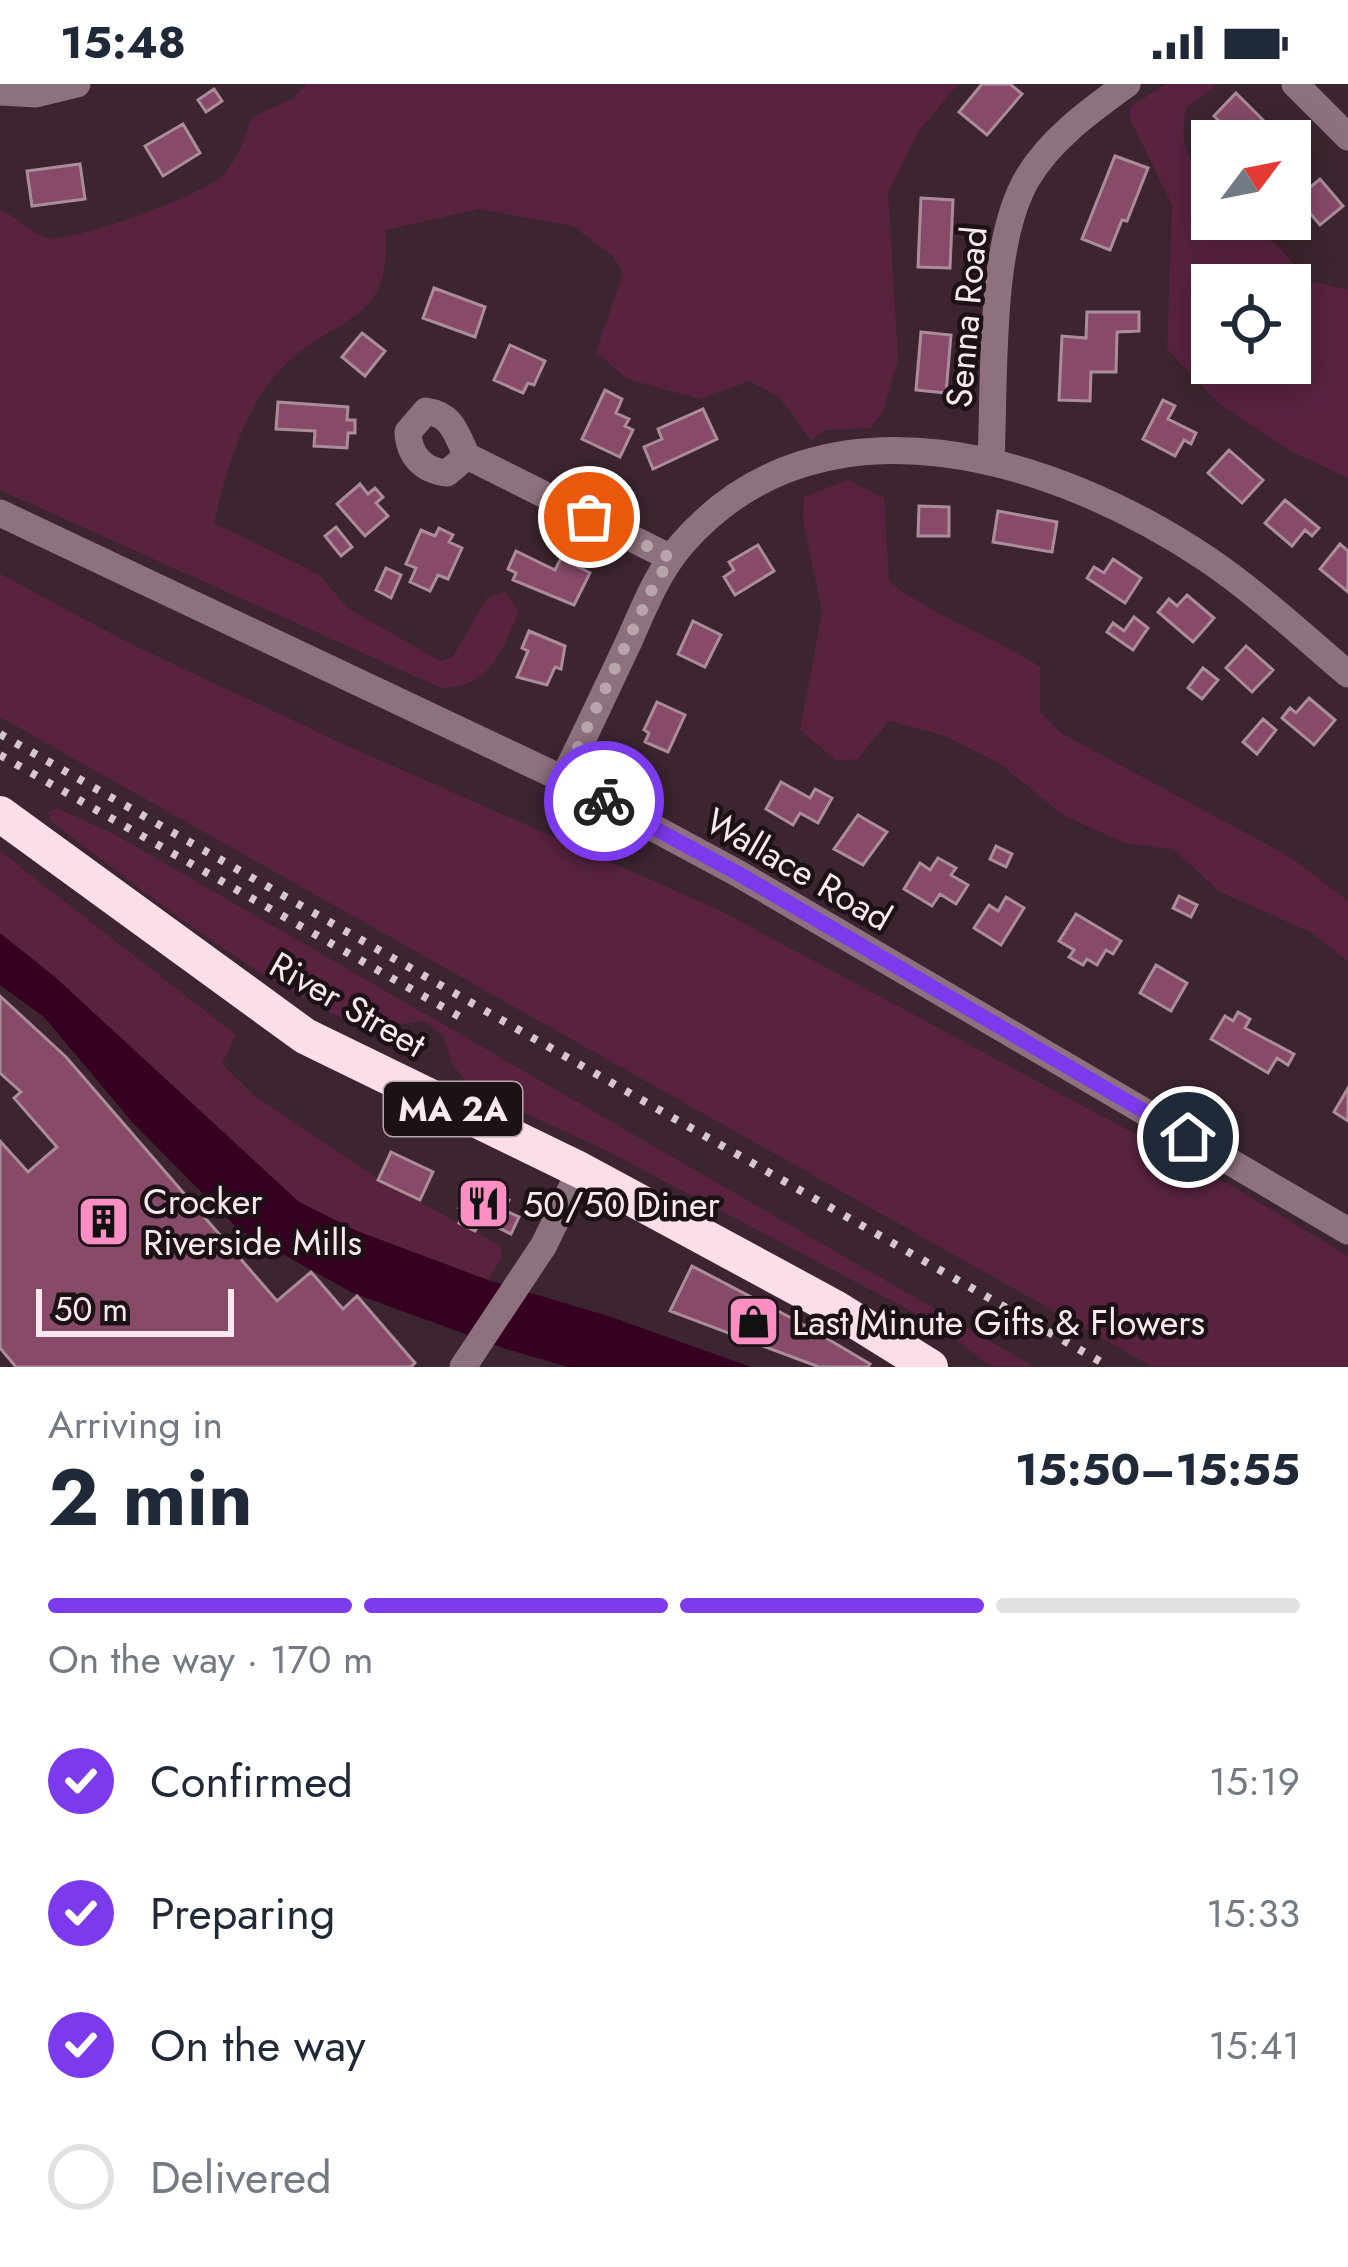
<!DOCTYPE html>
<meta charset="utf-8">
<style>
body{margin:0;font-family:Jost,sans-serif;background:#f2f2f3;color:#1f2937;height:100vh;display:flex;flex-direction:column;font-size:45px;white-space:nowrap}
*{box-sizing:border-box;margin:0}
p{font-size:39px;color:#747a83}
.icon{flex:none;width:66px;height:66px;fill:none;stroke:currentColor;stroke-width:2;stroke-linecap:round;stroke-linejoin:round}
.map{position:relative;height:1283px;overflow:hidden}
.panel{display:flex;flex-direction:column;background:#fff;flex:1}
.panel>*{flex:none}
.needle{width:78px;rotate:58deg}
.buttons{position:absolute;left:1191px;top:36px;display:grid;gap:24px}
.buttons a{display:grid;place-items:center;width:120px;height:120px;border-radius:0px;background:#fff;box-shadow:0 6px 30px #0003;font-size:60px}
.scale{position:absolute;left:36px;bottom:30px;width:198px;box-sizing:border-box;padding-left:12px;border:6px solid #f9e9ef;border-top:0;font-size:33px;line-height:42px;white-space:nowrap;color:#f9e9ef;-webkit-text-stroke:9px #1c1216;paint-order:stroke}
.pin{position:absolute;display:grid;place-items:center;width:102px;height:102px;color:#fff;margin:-51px;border:6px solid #fff;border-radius:50%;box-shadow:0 3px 12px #0007}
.courier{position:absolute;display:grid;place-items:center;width:120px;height:120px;margin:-60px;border:9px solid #7c3aed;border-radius:50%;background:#fff;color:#222;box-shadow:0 3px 15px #0007}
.head em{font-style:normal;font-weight:700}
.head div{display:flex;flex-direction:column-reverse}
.head{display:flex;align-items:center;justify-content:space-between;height:204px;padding:0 48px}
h1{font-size:78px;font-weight:700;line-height:90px}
.bar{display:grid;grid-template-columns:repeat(4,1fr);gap:18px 12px;align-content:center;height:144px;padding:0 48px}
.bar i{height:15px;border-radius:9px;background:#e0e1e3}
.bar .current{background:#7c3aed}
.bar p{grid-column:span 4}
ol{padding:0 48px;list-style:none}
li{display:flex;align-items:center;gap:36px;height:132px}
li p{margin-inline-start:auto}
li .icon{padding:12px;border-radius:50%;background:#7c3aed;color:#fff;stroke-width:4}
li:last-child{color:#747a83}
li i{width:66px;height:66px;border:6px solid #e0e1e3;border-radius:50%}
.status{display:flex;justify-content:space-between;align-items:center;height:84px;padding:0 60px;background:#fff;direction:ltr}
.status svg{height:33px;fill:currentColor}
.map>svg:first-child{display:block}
</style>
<div class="status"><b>15:48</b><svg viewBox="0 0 49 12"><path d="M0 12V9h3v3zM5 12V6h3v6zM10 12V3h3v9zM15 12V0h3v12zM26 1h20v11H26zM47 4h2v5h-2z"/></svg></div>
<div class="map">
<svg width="1348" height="1283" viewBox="0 0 1348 1283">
<rect width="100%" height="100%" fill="#3c2530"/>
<!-- green -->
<path fill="#592340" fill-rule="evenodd" d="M307,0H958L918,48L888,109L898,276L883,328L870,344L825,346L811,356L779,313L749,297L700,315L627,295L596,268L623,190L614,173L573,142L479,125L385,146C394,242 334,230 281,285C243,325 226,387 214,439L318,490L349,525L440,577L453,573L487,514L505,508L519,528C501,567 492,603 441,604L0,406V126C17,132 32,151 48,154C74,159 205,110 223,91C238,76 245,52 252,33L292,15Z
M1166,0H1218L1186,24C1180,60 1184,73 1212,99V135H1251L1311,197L1348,206V394L1289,366L1220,321L1167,265L1172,121L1130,35V23ZM1212,201H1290V279H1212Z
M848,396L884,414L889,497C934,534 991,550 1040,583V628L1061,649L1290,773L1348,817V877L1309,847L1220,808L1173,765L1125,759L1063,731L999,679L945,652L889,637L857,675L837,677L800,646L822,528L803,436L804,413Z
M0,490L131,560L341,659L721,827L1235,1104L1348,1172V1283H1153L0,633Z
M56,724L116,751L1035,1283H992L932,1238L607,1067L471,1004L452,980L444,953L425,937L400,940L380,952C260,901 154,815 51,737L48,729Z
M0,767L236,951L222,980L255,1012L378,1095L499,1161L502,1173L488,1196L357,1147L299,1118L55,893L0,849Z"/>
<!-- water -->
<path fill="#360020" d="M0,849L55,893L299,1118L357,1147L488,1196L611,1233L751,1283H568L506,1265L353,1209L239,1146L134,1040L44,933L0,901Z"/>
<!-- building -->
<path fill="#874a68" stroke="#aa8d99" stroke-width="3" d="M982,0H1010L1022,10L987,51L959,28Z
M214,5L222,17L206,28L198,16Z
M1236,9L1274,47L1264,57H1240L1214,32Z
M183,40L200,69L163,92L145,62Z
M1115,72L1148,84L1127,137L1122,136L1110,166L1082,155Z
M80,80L85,115L32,122L27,87Z
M1320,95L1343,122L1320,141L1297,114Z
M921,114L953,116L950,184L918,183Z
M434,204L485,223L475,253L423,234Z
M1087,228H1139V247L1117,248L1116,288H1091L1090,317L1059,316L1062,252L1086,254Z
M921,248L951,251L946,309L916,306Z
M362,249L385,267L365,292L342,273Z
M510,261L545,277L534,301L528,299L523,309L494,296Z
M605,306L622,315L616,329L629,335L625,342L633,346L620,373L582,355Z
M1163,316L1175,322L1168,335L1196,349L1191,360L1184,356L1175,372L1143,355Z
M278,318L348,323L347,336H355V349H348L347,364L314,362L315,347L276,345Z
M703,325L717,355L653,385L644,363L662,355L658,345Z
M1229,366L1263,396L1242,419L1208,389Z
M360,400L368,410L375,404L383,413L376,419L388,432L365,452L337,420Z
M1285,416L1319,444L1312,452L1305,446L1292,462L1265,439Z
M919,422L949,423V452H918Z
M998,427L1057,438L1052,468L993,458Z
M336,443L352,463L341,472L325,452Z
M439,444L453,451L449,458L462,464L448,495L438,491L430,507L410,498L416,484L406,480L421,446L435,452Z
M1340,460L1348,467V508L1320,485Z
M758,461L774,487L735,511L724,493L734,486L729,478Z
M516,467L555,486L561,474L590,489L574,521L513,496L516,489L508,485Z
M1113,475L1141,494L1125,519L1087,494L1094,483L1104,489Z
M386,484L401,491L391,514L376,506Z
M1187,511L1214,534L1193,558L1158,528L1169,515L1177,522Z
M1134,533L1148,544L1133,566L1107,548L1113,539L1124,547Z
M693,537L721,551L705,583L678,570Z
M529,547L565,562L561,585L555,583L547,601L517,593L528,567L522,564Z
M1246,562L1273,586L1252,608L1226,584Z
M1203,584L1218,596L1202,615L1188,604Z
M1309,614L1335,636L1314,661L1282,634L1290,624L1296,629Z
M657,618L685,631L668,668L645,658L649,649L644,646Z
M1263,635L1276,646L1257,670L1243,658Z
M781,698L810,714L815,705L832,714L818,739L800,729L793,741L766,725Z
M858,731L887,748L863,781L834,765Z
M996,762L1012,770L1006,783L990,775Z
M938,774L956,784L951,791L968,801L956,820L940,810L932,822L904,805L920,779L930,786Z
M1179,812L1197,821L1191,833L1173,824Z
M1006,813L1024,824L1001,861L974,844L989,821L998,827Z
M1076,830L1121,857L1113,870L1106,866L1097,881L1087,875L1083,881L1069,873L1074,866L1059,857Z
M1156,881L1187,899L1171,927L1140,909Z
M0,912L66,973L277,1217L311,1188L343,1225L357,1212L415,1279L411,1283H16L0,1264V1057L28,1088L57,1063L14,1014L21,1008L0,989Z
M1238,928L1250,935L1245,944L1294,970L1288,981L1277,974L1268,989L1211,955L1225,932L1233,937Z
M1348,1004V1037L1334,1028Z
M391,1068L433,1088L420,1116L378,1096Z
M472,1098L509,1116L504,1126L519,1133L511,1150L481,1135L475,1147L459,1139L464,1127L459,1124Z
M692,1182L799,1238L870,1280L868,1283H819L670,1227Z"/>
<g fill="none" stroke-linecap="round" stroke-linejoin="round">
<!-- minor -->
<path stroke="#8e717e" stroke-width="27" d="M1295,0L1348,53
M0,8L36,10L77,0
M467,372C456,351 454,331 426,327L408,348C409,372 424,387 447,389L467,372L671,474
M991,376C995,297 988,161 1027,95C1049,56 1091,26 1127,0
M0,429L563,695L739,790L1348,1147
M563,695C586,649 608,602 630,555C645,521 658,488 682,460C822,299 1056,374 1207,475C1257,509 1302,551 1348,590
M463,1283L544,1161L580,1086"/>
<!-- highway -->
<path stroke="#fbdeea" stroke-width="36" d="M0,730L305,952L580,1086L835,1224L930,1283"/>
<!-- rail -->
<path stroke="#d7c6cd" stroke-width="8" stroke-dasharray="6 12" stroke-linecap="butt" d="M0,650L1110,1283
M0,671L469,938"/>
</g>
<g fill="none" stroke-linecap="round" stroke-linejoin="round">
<!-- done -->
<path stroke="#b7a4ac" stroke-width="12" stroke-dasharray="0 21.6" d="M589,433L671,474L653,503L563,695L604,717"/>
<!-- route -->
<path stroke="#7c3aed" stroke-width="15" d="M604,717L739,790L1188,1053"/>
</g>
<!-- icons -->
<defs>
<symbol id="restaurant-square" viewBox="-11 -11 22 22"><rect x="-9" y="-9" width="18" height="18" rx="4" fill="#fb8fc4" stroke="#1c1216"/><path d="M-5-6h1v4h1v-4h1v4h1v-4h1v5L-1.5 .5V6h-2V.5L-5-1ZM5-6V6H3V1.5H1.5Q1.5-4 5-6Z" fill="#111"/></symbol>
<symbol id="building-square" viewBox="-11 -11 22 22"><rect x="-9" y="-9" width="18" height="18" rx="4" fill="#fb8fc4" stroke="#1c1216"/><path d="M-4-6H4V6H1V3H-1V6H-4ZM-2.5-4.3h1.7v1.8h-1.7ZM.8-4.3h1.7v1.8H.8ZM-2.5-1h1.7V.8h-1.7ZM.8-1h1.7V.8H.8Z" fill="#111"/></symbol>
<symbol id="shop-square" viewBox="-11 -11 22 22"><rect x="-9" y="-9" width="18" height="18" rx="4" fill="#fb8fc4" stroke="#1c1216"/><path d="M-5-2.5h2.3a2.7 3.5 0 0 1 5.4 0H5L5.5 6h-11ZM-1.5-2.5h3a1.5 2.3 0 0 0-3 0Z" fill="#111"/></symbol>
</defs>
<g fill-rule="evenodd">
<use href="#restaurant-square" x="454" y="1090" width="59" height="59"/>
<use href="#building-square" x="74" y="1108" width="59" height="59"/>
<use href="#shop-square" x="724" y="1208" width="59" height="59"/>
</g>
<g text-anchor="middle" stroke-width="9" stroke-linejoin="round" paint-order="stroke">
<!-- shield labels -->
<rect fill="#1c1216" stroke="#b7a8ae" stroke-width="3" x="384" y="998" width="138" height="54" rx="9"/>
<g font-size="33" font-weight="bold" fill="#f9e9ef">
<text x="453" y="1037">MA 2A</text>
</g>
<!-- street labels -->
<g font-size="36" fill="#f9e9ef" stroke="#1c1216">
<text transform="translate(966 233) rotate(-85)" y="13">Senna Road</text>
<text transform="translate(799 785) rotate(30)" y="13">Wallace Road</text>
<text transform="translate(348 920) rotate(30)" y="13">River Street</text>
</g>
<!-- poi labels -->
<g font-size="36" fill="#f9e9ef" stroke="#1c1216" text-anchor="start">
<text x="143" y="1130">Crocker<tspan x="143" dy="41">Riverside Mills</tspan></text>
<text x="523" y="1133">50/50 Diner</text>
<text x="792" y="1251">Last Minute Gifts &amp; Flowers</text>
</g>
</g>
</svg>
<div class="buttons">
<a><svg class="needle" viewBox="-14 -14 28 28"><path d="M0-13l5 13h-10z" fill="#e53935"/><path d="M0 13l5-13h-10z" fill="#747a83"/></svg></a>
<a><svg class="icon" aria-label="locate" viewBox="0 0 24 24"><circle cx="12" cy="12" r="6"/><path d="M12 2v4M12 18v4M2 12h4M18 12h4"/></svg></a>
</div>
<div class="scale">50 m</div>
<div class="pin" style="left:589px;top:433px;background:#ea580c"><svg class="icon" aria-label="bag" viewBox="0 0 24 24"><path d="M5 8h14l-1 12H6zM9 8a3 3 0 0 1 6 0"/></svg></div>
<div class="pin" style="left:1188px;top:1053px;background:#1f2937"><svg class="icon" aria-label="home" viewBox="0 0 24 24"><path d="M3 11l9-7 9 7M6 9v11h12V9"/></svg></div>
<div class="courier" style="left:604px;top:717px"><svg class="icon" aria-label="bike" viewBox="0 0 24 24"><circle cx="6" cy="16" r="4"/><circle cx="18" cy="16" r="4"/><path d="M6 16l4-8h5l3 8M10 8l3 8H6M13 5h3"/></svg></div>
</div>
<section class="panel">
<div class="head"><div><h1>2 min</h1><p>Arriving in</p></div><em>15:50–15:55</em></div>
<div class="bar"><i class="current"></i><i class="current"></i><i class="current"></i><i></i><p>On the way · 170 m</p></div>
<ol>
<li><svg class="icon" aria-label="check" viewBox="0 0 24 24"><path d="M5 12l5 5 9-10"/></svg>Confirmed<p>15:19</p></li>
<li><svg class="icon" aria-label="check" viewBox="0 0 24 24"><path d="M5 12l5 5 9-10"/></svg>Preparing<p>15:33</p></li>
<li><svg class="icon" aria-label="check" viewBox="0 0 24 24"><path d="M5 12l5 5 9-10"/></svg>On the way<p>15:41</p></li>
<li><i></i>Delivered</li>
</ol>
</section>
